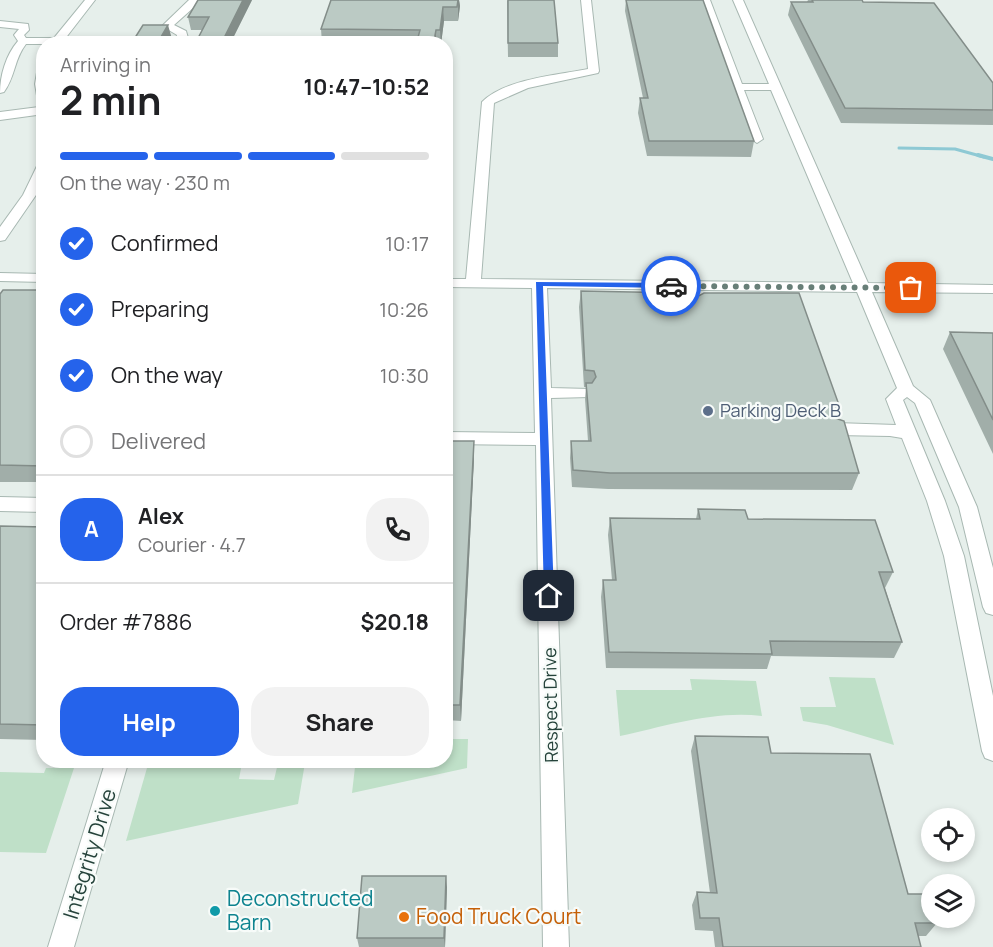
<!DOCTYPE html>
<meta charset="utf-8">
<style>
body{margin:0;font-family:Manrope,sans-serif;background:#f2f2f2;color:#202124;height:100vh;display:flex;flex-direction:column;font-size:22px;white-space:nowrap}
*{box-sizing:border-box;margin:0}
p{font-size:20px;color:#757577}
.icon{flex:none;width:33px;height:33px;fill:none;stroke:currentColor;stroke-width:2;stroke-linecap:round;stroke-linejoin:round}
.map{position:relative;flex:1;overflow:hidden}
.side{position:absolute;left:36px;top:36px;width:417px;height:732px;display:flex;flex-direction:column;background:#fff;border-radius:24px;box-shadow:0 3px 9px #0003}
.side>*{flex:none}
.controls{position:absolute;left:921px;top:808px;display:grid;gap:12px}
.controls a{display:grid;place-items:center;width:54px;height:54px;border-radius:50%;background:#fff;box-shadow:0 3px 9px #0003;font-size:30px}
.pin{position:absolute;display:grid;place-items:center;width:51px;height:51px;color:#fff;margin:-26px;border-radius:12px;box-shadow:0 3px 9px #0006}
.courier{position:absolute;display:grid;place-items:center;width:60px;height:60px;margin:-30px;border:4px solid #2563eb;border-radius:50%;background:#fff;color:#222;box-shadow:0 2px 8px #0007}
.summary em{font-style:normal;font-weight:700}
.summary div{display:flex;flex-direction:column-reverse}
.summary{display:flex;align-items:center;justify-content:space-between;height:102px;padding:0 24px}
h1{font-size:39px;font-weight:700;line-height:45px}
.bar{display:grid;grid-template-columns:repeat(4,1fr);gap:9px 6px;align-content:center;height:72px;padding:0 24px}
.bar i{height:8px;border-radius:4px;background:#e0e0e0}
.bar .selected{background:#2563eb}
.bar p{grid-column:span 4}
.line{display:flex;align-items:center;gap:15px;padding:0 24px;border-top:2px solid #e0e0e0}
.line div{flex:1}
.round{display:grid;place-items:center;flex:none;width:63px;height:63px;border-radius:24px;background:#f2f2f2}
ol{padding:0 24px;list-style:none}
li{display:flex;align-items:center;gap:18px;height:66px}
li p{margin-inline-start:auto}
li .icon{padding:6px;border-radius:50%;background:#2563eb;color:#fff;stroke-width:4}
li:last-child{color:#757577}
li i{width:33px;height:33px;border:3px solid #e0e0e0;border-radius:50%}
.primary-button{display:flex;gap:12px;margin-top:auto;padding:12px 24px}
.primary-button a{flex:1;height:69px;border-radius:24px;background:#2563eb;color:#fff;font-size:24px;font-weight:700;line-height:69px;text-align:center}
.primary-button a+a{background:#f2f2f2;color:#202124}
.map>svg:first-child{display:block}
</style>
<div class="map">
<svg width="993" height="947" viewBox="0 0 993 947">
<rect width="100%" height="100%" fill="#e6efeb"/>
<!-- green -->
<path fill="#bfe0c8" d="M829,677L875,678L894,745L827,725L803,721L800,707H836Z
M690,679L756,681L762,716C715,710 666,726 620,736L616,690H692Z
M446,739H468L467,768L352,793L355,767H392L393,761L446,760Z
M149,761L242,763L239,779L274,780L278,763H305L298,804L126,841Z
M46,768H74L46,853L0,852V772L44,773Z"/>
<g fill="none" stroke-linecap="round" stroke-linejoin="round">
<!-- stream-far1 -->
<path stroke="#8ec9d4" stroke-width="3" d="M899,148L955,149L984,157"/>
<!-- stream -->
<path stroke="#8ec9d4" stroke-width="4" d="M978,155L993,159"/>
<defs>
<path id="minor" d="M85,0H95L61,44H26C14,59 16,75 4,92L0,93C0,75 6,55 18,41L14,35L19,29L0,27V21L28,24L29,30L24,35L26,38H54Z
M189,0H202L174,25L186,31L188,38L185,44H175L177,35L162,26Z
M581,0H591L599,71L598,73L528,88L494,103L481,279L853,283L771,90H744L763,139L757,143L751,139L700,0H710L742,84H769L733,0H743L868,283L993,285V293L872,292L913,386L930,400L977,507L993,568V615L986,613L983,607L959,507L915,403L907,397L903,400L945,501L964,556L993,696V761L985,758L982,751L944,556L927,501L902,438L890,436L836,435L830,433L827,429L830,425L836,423L896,425L886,399L897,388L857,292L547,288L551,388L590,389L592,393L590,397L551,398L569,947H543L536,445L446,444V432L535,433L532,288L446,287V279H466L482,102C504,79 558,75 588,69Z
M44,58V114L0,120V112L39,107L35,84L39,61Z
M44,160V178L36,195L5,240L0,241V227L23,195L38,164Z
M0,273L44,274V282L0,281Z
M0,497L44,498V512L0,511Z
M106,760H129L74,947H48Z"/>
</defs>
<!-- minor casing -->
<use href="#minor" stroke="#a8b8b2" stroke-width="2"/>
<!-- minor -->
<use href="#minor" fill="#fff" fill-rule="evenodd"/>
</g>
<!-- wall -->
<path fill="#a1aea9" d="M252,0L230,44H195L202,30H191L188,17Z
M331,0H459L460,6L458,21H444L441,44L322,43L321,29Z
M507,0L558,43V57H508Z
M626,0H703L754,141L751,157L647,156L638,113L640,98H643L625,11Z
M808,0H862L863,2L993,83V125L841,123L788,15L791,2H807Z
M44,290V482H0V294Z
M581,291L839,405L835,418L859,473L852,490L608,489L572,487L570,458L571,441H588L585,399L586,387H584L579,307Z
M950,332L993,333V454L943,349Z
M446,441L474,458L461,721L446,720Z
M698,509L748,519L893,572L885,588L902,642L894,658L771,656L767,669L606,668L601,597L603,580H612L608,535L610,518L696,519Z
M0,526L44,527V740L0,739Z
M695,736L771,753L937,923L926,936H918L921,947H715L713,931L695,930L692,905L697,892L710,893L691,751Z
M447,887L445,947H359L357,938Z"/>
<!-- shaded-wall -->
<path fill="#838d89" d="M243,0H252L230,44H221Z
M458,0H459L460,6L458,21Z
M443,7L444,21L441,44L440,30Z
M168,25L172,39L169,44H157Z
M436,30V44H434V41Z
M839,405L833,421L831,414L834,407Z
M474,441V458L461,721L460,705Z
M446,876L447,887L445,947L444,938Z"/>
<!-- building -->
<path fill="#bbcac4" stroke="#838d89" stroke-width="1.5" d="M198,0H243L221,44H195L209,17H188Z
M331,0H458L457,7H443L440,30H436L434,41H417L420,30L321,29Z
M508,0H554L558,43H508Z
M626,0H703L754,141H649L640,98H648Z
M812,0H862L863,2L934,3L993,83V110L845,108L791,2H813Z
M143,25H168L157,44H131Z
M3,290H44V466L0,465V294Z
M581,291L683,293L693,299L704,293H799L839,405L834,407L831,414L835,418L844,421L859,473H610L573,470L571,441H591L586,383H592L596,377L594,371L585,370Z
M950,332L993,333V420Z
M446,441H474L460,705H446Z
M698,509L745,510L748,519L875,520L893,572H879L902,642L770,641L772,654L609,652L603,580H616L610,518L700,519Z
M0,526L44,527V725L0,724Z
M695,736L768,737L771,753L870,754L908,894H929L932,904V918H936L937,923H915L921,947H723L719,918H700L697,892L717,893Z
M362,876H446L444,938H357Z"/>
<!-- route -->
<path fill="#2563eb" d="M536,282L671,283L675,286L671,288L543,286L554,596L549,600L544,596Z"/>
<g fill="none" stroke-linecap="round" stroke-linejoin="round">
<!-- done -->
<path stroke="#687f78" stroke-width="6" stroke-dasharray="0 10.8" d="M671,286L911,288"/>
</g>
<!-- markers -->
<circle fill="#5c6f8a" stroke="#f7fbf9" stroke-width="2" cx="708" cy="411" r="6"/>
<circle fill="#0f9aa8" stroke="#f7fbf9" stroke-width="2" cx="215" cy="911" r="6"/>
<circle fill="#e8710a" stroke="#f7fbf9" stroke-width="2" cx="404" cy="917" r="6"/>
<g text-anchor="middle" stroke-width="4.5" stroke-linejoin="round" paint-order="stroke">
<!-- service labels -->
<g font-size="18" fill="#4e5e75" stroke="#f7fbf9" text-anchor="start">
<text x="720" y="417">Parking Deck B</text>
</g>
<!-- street labels -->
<g font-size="18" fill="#24423a" stroke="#f7fbf9">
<text transform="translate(551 705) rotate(-91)" y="6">Respect Drive</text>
</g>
<!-- near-street labels -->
<g font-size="21" fill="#24423a" stroke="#f7fbf9">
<text transform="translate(90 854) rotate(-73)" y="7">Integrity Drive</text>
</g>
<!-- near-culture labels -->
<g font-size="21" fill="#0d838f" stroke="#f7fbf9" text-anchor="start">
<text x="227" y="906">Deconstructed<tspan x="227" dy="24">Barn</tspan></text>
</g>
<!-- near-food labels -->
<g font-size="21" fill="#c56008" stroke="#f7fbf9" text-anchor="start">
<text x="416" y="924">Food Truck Court</text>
</g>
</g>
</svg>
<div class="controls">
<a><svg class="icon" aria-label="locate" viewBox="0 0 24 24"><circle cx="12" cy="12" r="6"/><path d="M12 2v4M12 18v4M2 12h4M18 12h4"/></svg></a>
<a><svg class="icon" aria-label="layers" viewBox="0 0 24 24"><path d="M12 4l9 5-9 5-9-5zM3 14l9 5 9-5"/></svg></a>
</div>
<div class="pin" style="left:911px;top:288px;background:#ea580c"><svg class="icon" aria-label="bag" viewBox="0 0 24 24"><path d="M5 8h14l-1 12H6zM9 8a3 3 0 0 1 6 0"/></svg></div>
<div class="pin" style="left:549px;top:596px;background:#1f2937"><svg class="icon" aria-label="home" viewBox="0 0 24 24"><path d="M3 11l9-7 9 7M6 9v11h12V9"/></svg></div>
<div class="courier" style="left:671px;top:286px"><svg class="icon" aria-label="car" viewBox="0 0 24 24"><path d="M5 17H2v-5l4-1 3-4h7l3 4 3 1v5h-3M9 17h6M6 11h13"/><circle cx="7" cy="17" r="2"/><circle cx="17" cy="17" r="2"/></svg></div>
<section class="side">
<div class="summary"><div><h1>2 min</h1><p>Arriving in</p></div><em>10:47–10:52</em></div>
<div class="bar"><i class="selected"></i><i class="selected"></i><i class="selected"></i><i></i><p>On the way · 230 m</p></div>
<ol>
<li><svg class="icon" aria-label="check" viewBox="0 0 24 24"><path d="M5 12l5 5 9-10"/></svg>Confirmed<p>10:17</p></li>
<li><svg class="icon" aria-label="check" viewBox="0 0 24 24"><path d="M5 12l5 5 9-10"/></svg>Preparing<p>10:26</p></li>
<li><svg class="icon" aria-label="check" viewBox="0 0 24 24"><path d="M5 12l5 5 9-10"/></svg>On the way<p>10:30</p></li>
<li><i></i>Delivered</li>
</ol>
<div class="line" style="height:108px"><b class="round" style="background:#2563eb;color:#fff">A</b><div><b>Alex</b><p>Courier · 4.7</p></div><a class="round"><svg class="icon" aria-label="phone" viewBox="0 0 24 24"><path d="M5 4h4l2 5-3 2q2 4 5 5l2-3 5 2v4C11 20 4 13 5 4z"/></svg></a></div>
<div class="line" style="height:78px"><div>Order #7886</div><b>$20.18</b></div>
<div class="primary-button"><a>Help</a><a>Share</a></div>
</section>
</div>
